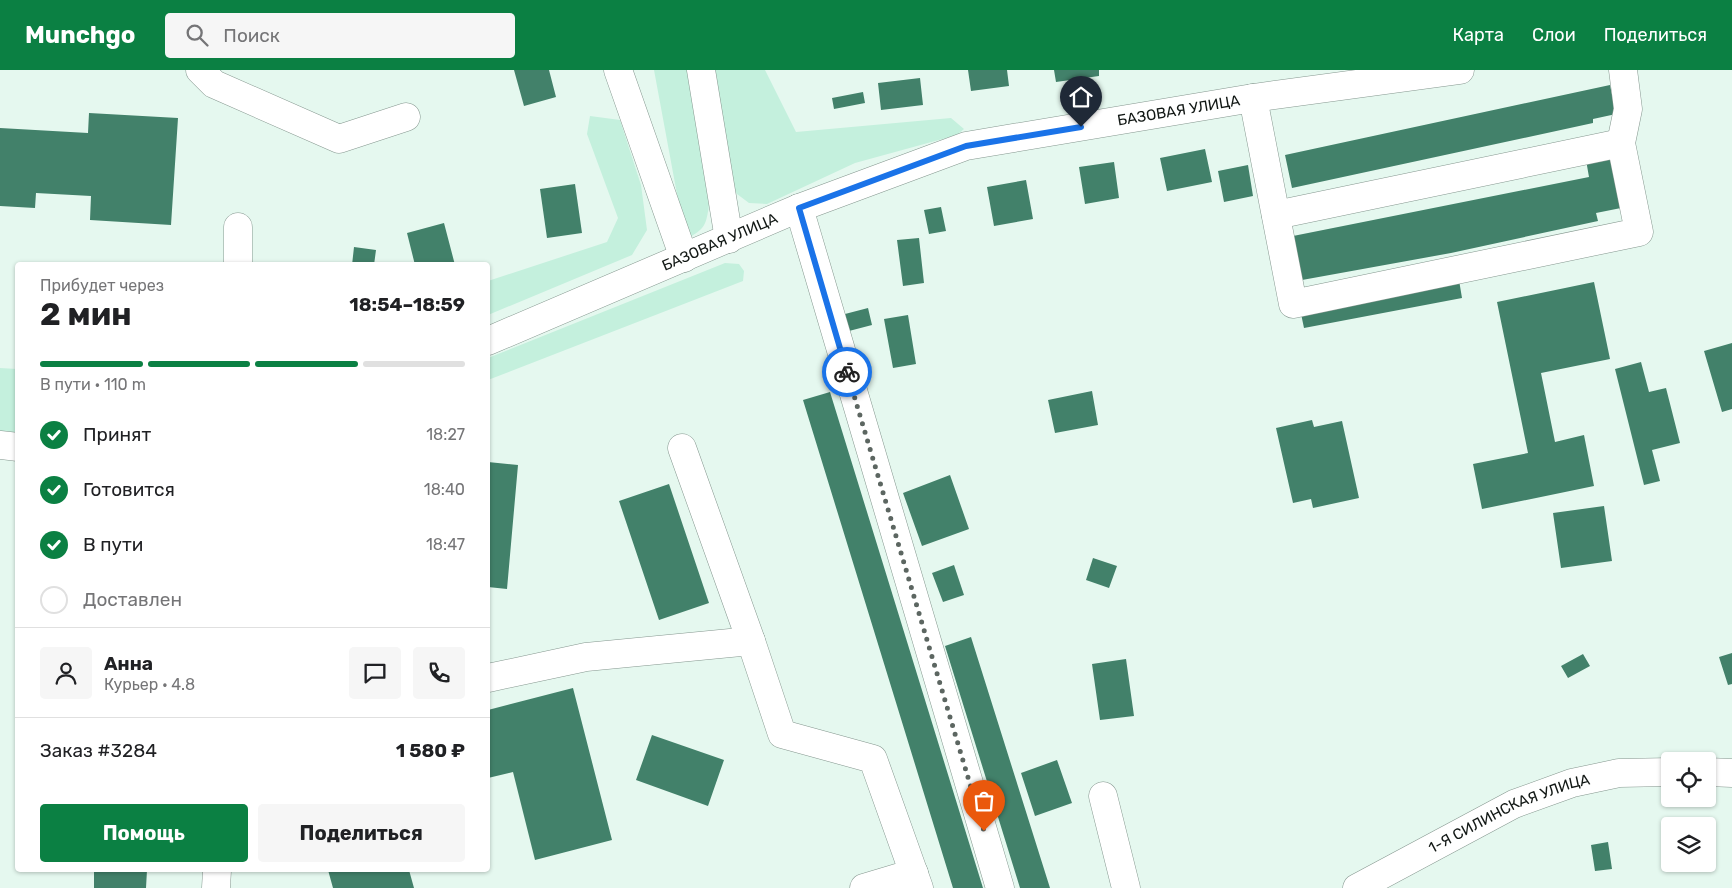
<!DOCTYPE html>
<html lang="ru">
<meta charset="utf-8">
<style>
body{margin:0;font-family:Rubik,sans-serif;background:#f6f6f6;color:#202124;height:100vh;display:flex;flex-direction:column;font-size:19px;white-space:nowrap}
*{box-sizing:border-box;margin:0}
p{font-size:16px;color:#757577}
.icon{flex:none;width:28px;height:28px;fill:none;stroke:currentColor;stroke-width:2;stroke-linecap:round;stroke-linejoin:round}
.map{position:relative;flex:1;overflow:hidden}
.sheet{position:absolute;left:15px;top:192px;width:475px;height:610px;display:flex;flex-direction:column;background:#fff;border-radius:5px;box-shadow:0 1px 4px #0004}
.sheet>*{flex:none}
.fabs{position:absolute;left:1661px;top:682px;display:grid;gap:10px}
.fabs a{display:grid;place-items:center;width:55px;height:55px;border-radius:5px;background:#fff;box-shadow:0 1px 4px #0004;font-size:25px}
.pin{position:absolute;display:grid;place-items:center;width:42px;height:42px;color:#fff;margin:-51px -21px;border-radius:50% 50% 50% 0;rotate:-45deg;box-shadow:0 0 5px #0007}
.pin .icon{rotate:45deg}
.courier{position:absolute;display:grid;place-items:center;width:50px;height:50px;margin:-25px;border:4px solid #1a73e8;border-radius:50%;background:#fff;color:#222;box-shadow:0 1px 6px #0007}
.head em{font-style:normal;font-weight:700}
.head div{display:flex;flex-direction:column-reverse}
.head{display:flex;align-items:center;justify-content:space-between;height:85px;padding:0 25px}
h1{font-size:32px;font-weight:700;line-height:38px}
.bar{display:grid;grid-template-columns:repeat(4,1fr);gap:8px 5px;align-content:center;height:60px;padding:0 25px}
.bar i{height:6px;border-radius:4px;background:#e0e0e0}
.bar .active{background:#0b8043}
.bar p{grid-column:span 4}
.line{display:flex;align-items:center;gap:12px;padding:0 25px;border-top:1px solid #e0e0e0}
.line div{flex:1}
.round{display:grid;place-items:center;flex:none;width:52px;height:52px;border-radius:5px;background:#f6f6f6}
ol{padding:0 25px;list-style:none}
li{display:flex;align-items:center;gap:15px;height:55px}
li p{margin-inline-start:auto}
li .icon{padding:5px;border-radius:50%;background:#0b8043;color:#fff;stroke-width:4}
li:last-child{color:#757577}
li i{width:28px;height:28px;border:2px solid #e0e0e0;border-radius:50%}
.button{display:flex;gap:10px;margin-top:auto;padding:10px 25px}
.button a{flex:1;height:58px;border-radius:5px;background:#0b8043;color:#fff;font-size:20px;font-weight:700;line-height:58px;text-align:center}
.button a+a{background:#f6f6f6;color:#202124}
header{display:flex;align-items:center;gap:30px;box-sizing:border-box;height:70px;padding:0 25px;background:#0b8043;color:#fff}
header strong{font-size:24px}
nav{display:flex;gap:28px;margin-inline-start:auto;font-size:18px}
.search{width:350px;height:45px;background:#f6f6f6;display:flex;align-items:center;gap:12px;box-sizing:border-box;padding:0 18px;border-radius:5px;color:#757577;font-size:19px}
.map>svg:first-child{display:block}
</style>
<header>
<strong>Munchgo</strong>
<div class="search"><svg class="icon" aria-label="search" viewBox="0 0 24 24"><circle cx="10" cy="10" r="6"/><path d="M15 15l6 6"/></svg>Поиск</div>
<nav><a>Карта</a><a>Слои</a><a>Поделиться</a></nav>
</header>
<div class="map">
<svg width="1732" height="818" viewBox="0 0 1732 818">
<rect width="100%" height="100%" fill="#e5f8ef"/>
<!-- green -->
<path fill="#c4f0dd" d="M654,0H691L709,136C706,153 706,158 690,167L684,162Z
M711,0H765L796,62L951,48L964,59L957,65L855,93L767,134L749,133L737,124L729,114Z
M590,46L620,50L641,115L647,160L632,185L488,245V211L607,172L618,148L587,64Z
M725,193L739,194L744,201L743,211L488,310V288Z
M0,298L17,299V365L0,363Z"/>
<!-- building -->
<path fill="#42816a" d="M514,0H549L556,27L524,36Z
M968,0H1007L1009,16L971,21Z
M1054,0H1099V6L1056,12Z
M920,8L923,35L881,40L878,13Z
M1610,15L1616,44L1593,49V53L1292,118L1285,85Z
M863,22L865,33L834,39L832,28Z
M89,43L178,48L171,155L90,150L91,126L36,123L35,138L0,136V58L88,63Z
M1205,79L1212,112L1167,121L1160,88Z
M1610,85L1621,138L1596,143L1598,151L1451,183L1302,210L1293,166L1589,107L1586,90Z
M1114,92L1119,128L1085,134L1079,97Z
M1248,95L1253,126L1224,132L1218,101Z
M1026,110L1033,149L994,156L987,117Z
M575,114L582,163L547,168L540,119Z
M941,137L946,161L929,164L924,140Z
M444,153L455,195H415L407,163Z
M919,168L924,213L903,216L897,170Z
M354,177L376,180L374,195H352Z
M1459,210L1462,228L1304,258L1300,239Z
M1594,212L1610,289L1541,303L1555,372L1584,365L1594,416L1482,439L1473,394L1528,383L1497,232Z
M868,238L872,255L849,261L845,244Z
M908,245L916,294L893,298L884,249Z
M1732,273V339L1722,342L1704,281Z
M1641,292L1649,322L1666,318L1680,373L1652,380L1660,411L1644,415L1615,299Z
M1092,321L1098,355L1055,363L1048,330Z
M830,322L983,818H953L803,330Z
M1312,350L1314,357L1342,351L1359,428L1313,438L1311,429L1293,433L1276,358Z
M488,392L518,395L507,519L488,517Z
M950,405L969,459L922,476L903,423Z
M669,414L709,533L659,550L619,431Z
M1604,436L1612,491L1561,498L1553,443Z
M1093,488L1117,496L1109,518L1086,510Z
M954,495L964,525L943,532L932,503Z
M971,567L1050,818H1020L945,576Z
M1732,583V614L1728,615L1719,587Z
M1583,584L1590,596L1568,608L1561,596Z
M1126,589L1134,646L1100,650L1092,594Z
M573,618L612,770L535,790L513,702L488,708V640Z
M652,665L724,690L708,736L636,710Z
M1057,690L1072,733L1035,746L1021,703Z
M1608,772L1612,799L1595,801L1591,775Z
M94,800H147L146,818H94Z
M328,800H409L414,818H333Z"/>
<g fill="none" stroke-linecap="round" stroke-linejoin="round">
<defs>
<g id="minor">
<path d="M200,0L214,14L339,69L406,47"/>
<path d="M618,0L684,188"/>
<path d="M701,0L729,169"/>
<path d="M1253,28L1293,234L1639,162L1621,73L1628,39L1623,0"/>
<path d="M799,138L1000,818"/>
<path d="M1276,145L1621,73"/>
<path d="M238,195V157"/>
<path id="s1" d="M488,271L799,138L966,76L1253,28L1460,0"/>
<path d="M0,375L18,377"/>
<path d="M682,378L751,571"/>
<path d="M488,608L586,587L751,571L782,664L873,689L919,818"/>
<path d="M1708,702L1732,703"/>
<path d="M1103,726L1126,818"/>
<path d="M216,818L217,800"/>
<path d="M864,818L914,803"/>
<path id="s2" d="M1357,818L1514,734L1572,713L1619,703L1670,702"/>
</g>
</defs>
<!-- minor casing -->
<use href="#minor" stroke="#85978f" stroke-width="29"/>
<!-- minor -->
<use href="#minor" stroke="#fff" stroke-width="28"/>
</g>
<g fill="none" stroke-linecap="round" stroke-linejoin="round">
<!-- done -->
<path stroke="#5c6661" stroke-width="5" stroke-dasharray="0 9" d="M847,302L984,761"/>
<!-- route -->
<path stroke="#1a73e8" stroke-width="6" d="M847,302L799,138L966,76L1081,57"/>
</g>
<g text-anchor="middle" stroke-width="4.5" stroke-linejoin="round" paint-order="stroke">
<!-- street labels -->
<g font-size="15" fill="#121815" stroke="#fff">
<text dy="5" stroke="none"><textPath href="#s1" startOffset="732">БАЗОВАЯ УЛИЦА</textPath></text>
<text dy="5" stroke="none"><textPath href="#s1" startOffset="252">БАЗОВАЯ УЛИЦА</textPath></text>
<text dy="5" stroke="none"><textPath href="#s2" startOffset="170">1-Я СИЛИНСКАЯ УЛИЦА</textPath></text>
</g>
</g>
</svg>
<div class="fabs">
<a><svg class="icon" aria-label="locate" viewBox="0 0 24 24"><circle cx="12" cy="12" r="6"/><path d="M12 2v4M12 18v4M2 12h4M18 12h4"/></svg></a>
<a><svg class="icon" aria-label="layers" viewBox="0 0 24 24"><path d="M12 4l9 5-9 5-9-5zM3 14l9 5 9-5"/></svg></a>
</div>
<div class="pin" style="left:984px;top:761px;background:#ea580c"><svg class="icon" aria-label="bag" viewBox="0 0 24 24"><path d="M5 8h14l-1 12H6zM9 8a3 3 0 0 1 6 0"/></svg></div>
<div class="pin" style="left:1081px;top:57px;background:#1f2937"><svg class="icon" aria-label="home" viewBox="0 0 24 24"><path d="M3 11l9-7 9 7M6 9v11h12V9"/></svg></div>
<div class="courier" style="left:847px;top:302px"><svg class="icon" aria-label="bike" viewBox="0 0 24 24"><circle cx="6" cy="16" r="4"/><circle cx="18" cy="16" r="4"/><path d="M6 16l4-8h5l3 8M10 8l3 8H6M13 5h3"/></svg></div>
<section class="sheet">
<div class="head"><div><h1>2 мин</h1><p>Прибудет через</p></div><em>18:54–18:59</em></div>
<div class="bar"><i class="active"></i><i class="active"></i><i class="active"></i><i></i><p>В пути · 110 m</p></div>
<ol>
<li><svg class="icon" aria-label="check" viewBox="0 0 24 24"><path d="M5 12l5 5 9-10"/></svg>Принят<p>18:27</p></li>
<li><svg class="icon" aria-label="check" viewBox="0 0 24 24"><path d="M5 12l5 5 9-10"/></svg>Готовится<p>18:40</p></li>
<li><svg class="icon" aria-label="check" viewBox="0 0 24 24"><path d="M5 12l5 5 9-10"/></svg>В пути<p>18:47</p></li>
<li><i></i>Доставлен</li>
</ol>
<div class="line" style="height:90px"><a class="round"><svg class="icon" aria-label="person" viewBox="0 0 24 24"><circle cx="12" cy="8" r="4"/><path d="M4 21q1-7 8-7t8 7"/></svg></a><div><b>Анна</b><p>Курьер · 4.8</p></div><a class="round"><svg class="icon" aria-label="chat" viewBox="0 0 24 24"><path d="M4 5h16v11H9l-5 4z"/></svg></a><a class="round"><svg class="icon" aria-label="phone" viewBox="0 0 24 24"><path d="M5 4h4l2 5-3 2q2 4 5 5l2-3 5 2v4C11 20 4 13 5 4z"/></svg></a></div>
<div class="line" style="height:65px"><div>Заказ #3284</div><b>1 580 ₽</b></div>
<div class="button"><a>Помощь</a><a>Поделиться</a></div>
</section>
</div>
